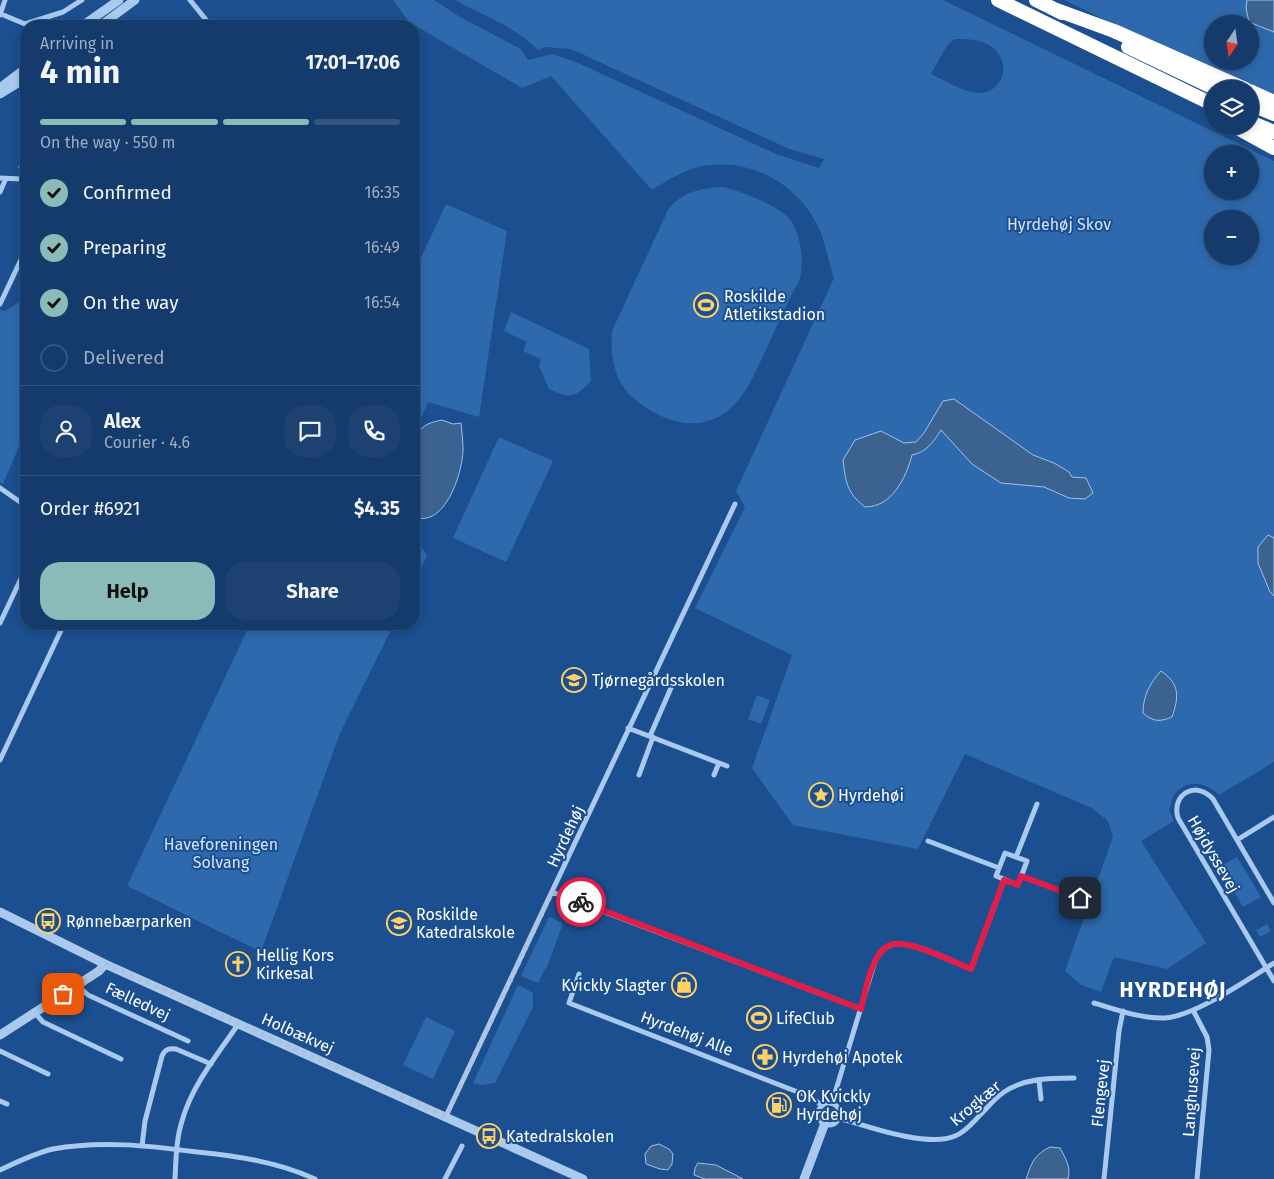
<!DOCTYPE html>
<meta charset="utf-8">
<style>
body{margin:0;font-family:"Fira Sans",sans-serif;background:#1d4271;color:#f1f3f6;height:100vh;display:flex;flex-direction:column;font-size:19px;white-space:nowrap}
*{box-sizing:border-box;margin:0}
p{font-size:16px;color:#9dadc1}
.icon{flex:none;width:28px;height:28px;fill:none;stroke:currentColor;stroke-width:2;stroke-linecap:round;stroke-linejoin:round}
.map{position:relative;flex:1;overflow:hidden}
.panel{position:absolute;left:20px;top:20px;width:400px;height:610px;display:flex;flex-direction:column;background:#143b6b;border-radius:20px;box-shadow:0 2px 8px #0003,0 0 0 1px #33557e}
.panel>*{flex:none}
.needle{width:32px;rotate:193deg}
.buttons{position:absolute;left:1204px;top:15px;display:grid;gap:10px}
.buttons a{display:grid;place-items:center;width:55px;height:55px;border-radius:50%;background:#143b6b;box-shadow:0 2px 8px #0003,0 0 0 1px #33557e;font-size:25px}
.pin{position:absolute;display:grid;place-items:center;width:42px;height:42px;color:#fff;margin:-21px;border-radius:10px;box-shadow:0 2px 8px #0006}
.courier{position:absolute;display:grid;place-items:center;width:50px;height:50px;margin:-25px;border:4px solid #e11d48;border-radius:50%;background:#fff;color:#222;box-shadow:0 1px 6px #0007}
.head em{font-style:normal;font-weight:700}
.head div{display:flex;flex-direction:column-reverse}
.head{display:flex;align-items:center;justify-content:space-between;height:85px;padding:0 20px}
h1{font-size:32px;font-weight:700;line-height:38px}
.bar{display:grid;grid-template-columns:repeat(4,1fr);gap:8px 5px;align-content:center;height:60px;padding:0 20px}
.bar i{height:6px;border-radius:4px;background:#33557e}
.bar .active{background:#8bbbb9}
.bar p{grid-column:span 4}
.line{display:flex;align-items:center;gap:12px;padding:0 20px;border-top:1px solid #33557e}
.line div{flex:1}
.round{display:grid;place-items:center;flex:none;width:52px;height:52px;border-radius:20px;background:#1d4271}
ol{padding:0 20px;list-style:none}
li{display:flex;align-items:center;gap:15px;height:55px}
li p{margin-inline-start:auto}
li .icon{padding:5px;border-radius:50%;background:#8bbbb9;color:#111;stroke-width:4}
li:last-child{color:#9dadc1}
li i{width:28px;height:28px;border:2px solid #33557e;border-radius:50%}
.button{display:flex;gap:10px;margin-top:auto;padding:10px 20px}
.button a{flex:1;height:58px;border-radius:20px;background:#8bbbb9;color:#111;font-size:20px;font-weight:700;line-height:58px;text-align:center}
.button a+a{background:#1d4271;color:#f1f3f6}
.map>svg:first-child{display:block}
</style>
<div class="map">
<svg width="1274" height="1179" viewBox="0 0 1274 1179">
<rect width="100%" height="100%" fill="#1b4f8f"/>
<!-- green -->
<path fill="#2e69ad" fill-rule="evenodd" d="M393,0H434L460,17L521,49L528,60L552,54L576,62L776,154L819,168L824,159L789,149L571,49L544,47L538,50C515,26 483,16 455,0H943L1274,161V538L1268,536L1270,592L1274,596V762L1219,795C1206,782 1186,778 1174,795C1172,799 1171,806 1169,810L1174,821L1141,841L1206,943L1167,969L1114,957L1101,992L1081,985L1065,971L1113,837L1108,821L1092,808L965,754L918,849L793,825L752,768L792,655L695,608L745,507L736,491L834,278C829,263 826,246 820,231C802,188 757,160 711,165C689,166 669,180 652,190L551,76L522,88L409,22ZM955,39C968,39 981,39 992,47C1013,63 1003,94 977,93C964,92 944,80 931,74L948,44ZM1212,154H1250V191H1212ZM1212,219H1250V256H1212Z
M1064,0H1274V95L1105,20ZM1212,24H1250V61H1212Z
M722,187C739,190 783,207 792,222C801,238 804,260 800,278C798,285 793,292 790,298C783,313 776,328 769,343C755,372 743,411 708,421C685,428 659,418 641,404C615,386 610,360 612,331L668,210C681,192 701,188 722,187Z
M446,204L507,231L479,417L428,402L414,436V273Z
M24,299H26V430L3,484L0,482V310L5,311Z
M511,312L589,349L591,382C573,398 571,399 549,389L539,366L541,359L523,351L527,342L504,331Z
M499,437L553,461L506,562L453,538Z
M414,537L427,555L414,583Z
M250,624H394L340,733L261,952L127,886Z
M757,695L770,700L761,724L748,719Z
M1237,857L1261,897L1243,907L1219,867Z
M549,917L561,922L562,926L548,964L538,983L521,976Z
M1267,924L1271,931L1260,937L1256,930Z
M518,985L533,993V1007L495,1083L482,1085L473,1083Z
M426,1017L455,1031L433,1079L403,1065Z"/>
<!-- water -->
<path fill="#3c6290" stroke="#9cc4f0" d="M1247,0H1274V32L1249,22L1246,8Z
M954,399L1033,455L1054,463L1069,472L1072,477L1086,478L1093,493L1085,499L1069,498L1044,487L1001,483L972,464L941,430C933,442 927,452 912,455C906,478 892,507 865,507C846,492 846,482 843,460L855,440L881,431L904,443L916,442L924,433L943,401Z
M442,420L453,424L461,423C462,432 463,442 463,451C462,474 445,528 414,517L415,440C420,426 427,423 442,420Z
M1268,535L1274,538V596L1270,592L1258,563V547Z
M1161,671C1180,684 1179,697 1172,717C1160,722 1153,722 1143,713C1143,696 1150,683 1161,671Z
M659,1144L669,1149L673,1154L672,1164L668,1170L660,1169L646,1164L645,1154L651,1146Z
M1050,1147L1060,1148C1066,1159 1071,1167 1068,1179H1026C1032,1162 1034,1155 1050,1147Z
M698,1163L716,1165L743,1179H705L694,1175L695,1168Z"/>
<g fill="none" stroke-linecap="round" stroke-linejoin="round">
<!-- minor -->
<path stroke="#a9c9ee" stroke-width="5" d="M190,0L211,26
M1,14L25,24
M0,15L5,0
M161,22L166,26
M27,26L25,24L63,12L82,0
M21,167L26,163
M0,178L21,179L26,178
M0,192L6,178
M0,304L26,249
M0,488L26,506
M0,623L26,568
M628,728L727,766
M650,736L674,681
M0,760L64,624
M639,775L653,737
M714,775L719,763
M1237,840L1274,817
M928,841L999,868
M1005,853L1027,861L1018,885L996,876Z
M1016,857L1037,804
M1021,876L1080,898
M552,892L861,1009
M1274,903L1213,799C1196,780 1171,794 1178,818L1274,981
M579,974L569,1003L808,1096L822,1105
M77,985L88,995L188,1041
M1094,1003C1116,1010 1143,1019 1165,1018C1195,1016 1247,980 1274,963
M1193,1010L1207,1037L1209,1050L1197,1179
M35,1013L43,1022L121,1059
M0,1051L48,1074
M1039,1080L1041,1099
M0,1101L7,1104
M832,1103L875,961C879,953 885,945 895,944C912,941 954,962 971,969L1004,880
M818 1114a11 11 0 1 1 22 0a11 11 0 1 1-22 0Z
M446,1116L735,504
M839,1118C866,1126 928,1148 955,1136C966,1132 974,1121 981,1114C988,1107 995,1098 1004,1092C1025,1078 1050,1078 1074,1078
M142,1146L145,1121L162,1056C165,1049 169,1048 176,1049L211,1064
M0,1170C17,1162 35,1153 53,1149C101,1140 150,1146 197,1152C237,1156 278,1162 315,1179
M175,1179C176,1160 176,1140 182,1121C192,1085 218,1054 239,1023
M445,1179L462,1146
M1104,1179L1119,1031L1123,1011"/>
<!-- tertiary -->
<path stroke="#a9c9ee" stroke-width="9" d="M82,26L119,0
M100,26L135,0
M0,88L26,68
M0,94L26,78
M0,912L105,964L583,1179
M0,1035L99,971L105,964
M804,1179L825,1123"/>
<!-- motorway -->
<path stroke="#fff" stroke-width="14" d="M998,0L1212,104
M1036,0L1062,13
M1054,9L1114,31L1245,89
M1128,47L1216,89
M1250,91L1274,102
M1250,104L1274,114
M1250,122L1274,132
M1234,126L1274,148"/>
</g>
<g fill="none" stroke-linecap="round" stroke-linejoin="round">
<!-- done -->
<path stroke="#afc1d8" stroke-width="5" stroke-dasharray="0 9" d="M63,994L99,972L105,964L446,1116L552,892L581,902"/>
<!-- route -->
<path stroke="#e11d48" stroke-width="6" d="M581,902L861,1009C865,993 868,975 875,961C879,953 885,945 895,944C911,941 954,962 971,969L1004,880L1018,885L1021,876L1080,898"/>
</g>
<!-- icons -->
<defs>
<symbol id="stadium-ring" viewBox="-11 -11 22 22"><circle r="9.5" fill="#1b4f8f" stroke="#ffd166" stroke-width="1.5"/><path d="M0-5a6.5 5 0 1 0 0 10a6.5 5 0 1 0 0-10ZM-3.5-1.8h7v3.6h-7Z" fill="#ffd166"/></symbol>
<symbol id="school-ring" viewBox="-11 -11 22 22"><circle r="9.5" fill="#1b4f8f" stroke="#ffd166" stroke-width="1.5"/><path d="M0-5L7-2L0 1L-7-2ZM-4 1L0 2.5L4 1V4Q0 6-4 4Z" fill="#ffd166"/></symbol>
<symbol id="sight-ring" viewBox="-11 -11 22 22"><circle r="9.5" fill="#1b4f8f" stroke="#ffd166" stroke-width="1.5"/><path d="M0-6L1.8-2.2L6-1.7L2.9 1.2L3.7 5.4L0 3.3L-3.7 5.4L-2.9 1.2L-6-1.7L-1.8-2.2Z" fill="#ffd166"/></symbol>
<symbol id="bus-ring" viewBox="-11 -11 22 22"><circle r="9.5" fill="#1b4f8f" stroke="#ffd166" stroke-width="1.5"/><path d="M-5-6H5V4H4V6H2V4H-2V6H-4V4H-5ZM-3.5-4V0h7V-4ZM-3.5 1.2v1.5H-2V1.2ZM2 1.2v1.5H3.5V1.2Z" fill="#ffd166"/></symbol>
<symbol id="university-ring" viewBox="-11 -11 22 22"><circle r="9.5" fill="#1b4f8f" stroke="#ffd166" stroke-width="1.5"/><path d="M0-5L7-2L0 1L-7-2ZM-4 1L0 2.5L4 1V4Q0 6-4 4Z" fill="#ffd166"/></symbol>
<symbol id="church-ring" viewBox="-11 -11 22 22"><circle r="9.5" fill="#1b4f8f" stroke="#ffd166" stroke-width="1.5"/><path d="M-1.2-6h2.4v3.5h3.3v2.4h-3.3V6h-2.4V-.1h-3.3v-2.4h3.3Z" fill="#ffd166"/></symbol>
<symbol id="shop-ring" viewBox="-11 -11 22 22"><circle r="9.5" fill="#1b4f8f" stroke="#ffd166" stroke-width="1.5"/><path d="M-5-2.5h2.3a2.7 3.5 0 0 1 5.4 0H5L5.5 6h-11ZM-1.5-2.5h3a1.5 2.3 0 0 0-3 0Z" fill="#ffd166"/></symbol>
<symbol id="pharmacy-ring" viewBox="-11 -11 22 22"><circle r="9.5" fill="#1b4f8f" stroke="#ffd166" stroke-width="1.5"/><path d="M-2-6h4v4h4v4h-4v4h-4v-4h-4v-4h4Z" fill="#ffd166"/></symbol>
<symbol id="fuel-ring" viewBox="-11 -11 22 22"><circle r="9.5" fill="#1b4f8f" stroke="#ffd166" stroke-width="1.5"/><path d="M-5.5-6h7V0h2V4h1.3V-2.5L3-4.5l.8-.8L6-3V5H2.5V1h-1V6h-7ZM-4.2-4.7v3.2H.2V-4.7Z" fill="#ffd166"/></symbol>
</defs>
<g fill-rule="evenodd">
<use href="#stadium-ring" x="692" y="291" width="28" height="28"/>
<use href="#school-ring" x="560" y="666" width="28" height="28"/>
<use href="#sight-ring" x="807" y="781" width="28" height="28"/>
<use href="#bus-ring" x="34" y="907" width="28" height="28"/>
<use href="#university-ring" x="385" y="909" width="28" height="28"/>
<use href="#church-ring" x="224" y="950" width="28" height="28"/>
<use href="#shop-ring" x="670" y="971" width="28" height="28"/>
<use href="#stadium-ring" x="745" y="1004" width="28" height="28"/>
<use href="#pharmacy-ring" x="751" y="1043" width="28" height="28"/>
<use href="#fuel-ring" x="765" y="1091" width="28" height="28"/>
<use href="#bus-ring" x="475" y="1122" width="28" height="28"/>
</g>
<g text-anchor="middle" stroke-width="4" stroke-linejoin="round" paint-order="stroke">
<!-- park labels -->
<g font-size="16" fill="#cfe3fa" stroke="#1b4f8f">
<text x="1059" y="230">Hyrdehøj Skov</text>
<text x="221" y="850">Haveforeningen<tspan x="221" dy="18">Solvang</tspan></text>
</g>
<!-- poi labels -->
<g font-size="16" fill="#fff" stroke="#1b4f8f" text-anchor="start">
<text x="724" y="302">Roskilde<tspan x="724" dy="18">Atletikstadion</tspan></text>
<text x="592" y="686">Tjørnegårdsskolen</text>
<text x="838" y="801">Hyrdehøi</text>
<text x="416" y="920">Roskilde<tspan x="416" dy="18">Katedralskole</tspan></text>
<text x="66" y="927">Rønnebærparken</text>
<text x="256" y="961">Hellig Kors<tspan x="256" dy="18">Kirkesal</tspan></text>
<text x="666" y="991" text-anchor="end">Kvickly Slagter</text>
<text x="776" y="1024">LifeClub</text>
<text x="782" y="1063">Hyrdehøi Apotek</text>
<text x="796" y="1102">OK Kvickly<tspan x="796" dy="18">Hyrdehøj</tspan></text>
<text x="506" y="1142">Katedralskolen</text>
</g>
<!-- street labels -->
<g font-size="16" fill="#fff" stroke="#1b4f8f">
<text transform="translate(565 836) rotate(-65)" y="6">Hyrdehøj</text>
<text transform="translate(1214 854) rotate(60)" y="6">Højdyssevej</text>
<text transform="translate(138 1001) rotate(25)" y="6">Fælledvej</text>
<text transform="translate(298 1033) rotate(24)" y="6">Holbækvej</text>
<text transform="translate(687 1033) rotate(21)" y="6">Hyrdehøj Alle</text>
<text transform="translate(1191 1092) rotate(-86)" y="6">Langhusevej</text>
<text transform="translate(1100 1093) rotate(-84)" y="6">Flengevej</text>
<text transform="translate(975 1103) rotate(-40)" y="6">Krogkær</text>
</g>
<!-- district labels -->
<g font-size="21" font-weight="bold" letter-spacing="1" fill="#fff" stroke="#1b4f8f">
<text x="1173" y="997">HYRDEHØJ</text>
</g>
</g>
</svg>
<div class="buttons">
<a><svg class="needle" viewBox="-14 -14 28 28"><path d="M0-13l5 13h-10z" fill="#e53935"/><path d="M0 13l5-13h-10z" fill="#9dadc1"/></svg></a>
<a><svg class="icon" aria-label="layers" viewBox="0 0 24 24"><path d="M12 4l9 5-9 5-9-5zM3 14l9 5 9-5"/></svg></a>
<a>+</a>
<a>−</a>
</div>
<div class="pin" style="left:63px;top:994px;background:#ea580c"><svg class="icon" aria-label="bag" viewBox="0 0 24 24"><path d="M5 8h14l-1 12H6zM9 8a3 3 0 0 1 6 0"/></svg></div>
<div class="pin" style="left:1080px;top:898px;background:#1f2937"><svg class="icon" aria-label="home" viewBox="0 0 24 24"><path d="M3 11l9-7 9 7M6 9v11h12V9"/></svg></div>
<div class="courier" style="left:581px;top:902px"><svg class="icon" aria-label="bike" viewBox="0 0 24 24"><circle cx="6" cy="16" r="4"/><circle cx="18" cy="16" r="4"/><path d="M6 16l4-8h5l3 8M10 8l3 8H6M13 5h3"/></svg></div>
<section class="panel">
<div class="head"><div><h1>4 min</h1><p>Arriving in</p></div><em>17:01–17:06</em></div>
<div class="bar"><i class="active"></i><i class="active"></i><i class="active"></i><i></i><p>On the way · 550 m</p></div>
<ol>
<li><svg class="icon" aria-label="check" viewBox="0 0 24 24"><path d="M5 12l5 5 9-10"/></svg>Confirmed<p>16:35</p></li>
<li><svg class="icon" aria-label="check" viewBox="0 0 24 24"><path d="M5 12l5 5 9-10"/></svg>Preparing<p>16:49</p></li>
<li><svg class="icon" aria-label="check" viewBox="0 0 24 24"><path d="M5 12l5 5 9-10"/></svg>On the way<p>16:54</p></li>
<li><i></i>Delivered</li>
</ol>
<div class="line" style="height:90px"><a class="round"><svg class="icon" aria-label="person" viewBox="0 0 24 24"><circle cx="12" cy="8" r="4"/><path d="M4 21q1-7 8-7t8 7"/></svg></a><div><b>Alex</b><p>Courier · 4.6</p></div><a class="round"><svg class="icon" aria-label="chat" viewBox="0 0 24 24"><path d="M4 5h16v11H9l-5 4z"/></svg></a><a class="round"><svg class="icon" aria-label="phone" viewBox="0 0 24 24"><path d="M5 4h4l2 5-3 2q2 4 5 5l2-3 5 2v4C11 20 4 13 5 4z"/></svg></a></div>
<div class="line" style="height:65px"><div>Order #6921</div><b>$4.35</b></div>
<div class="button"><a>Help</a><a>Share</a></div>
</section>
</div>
